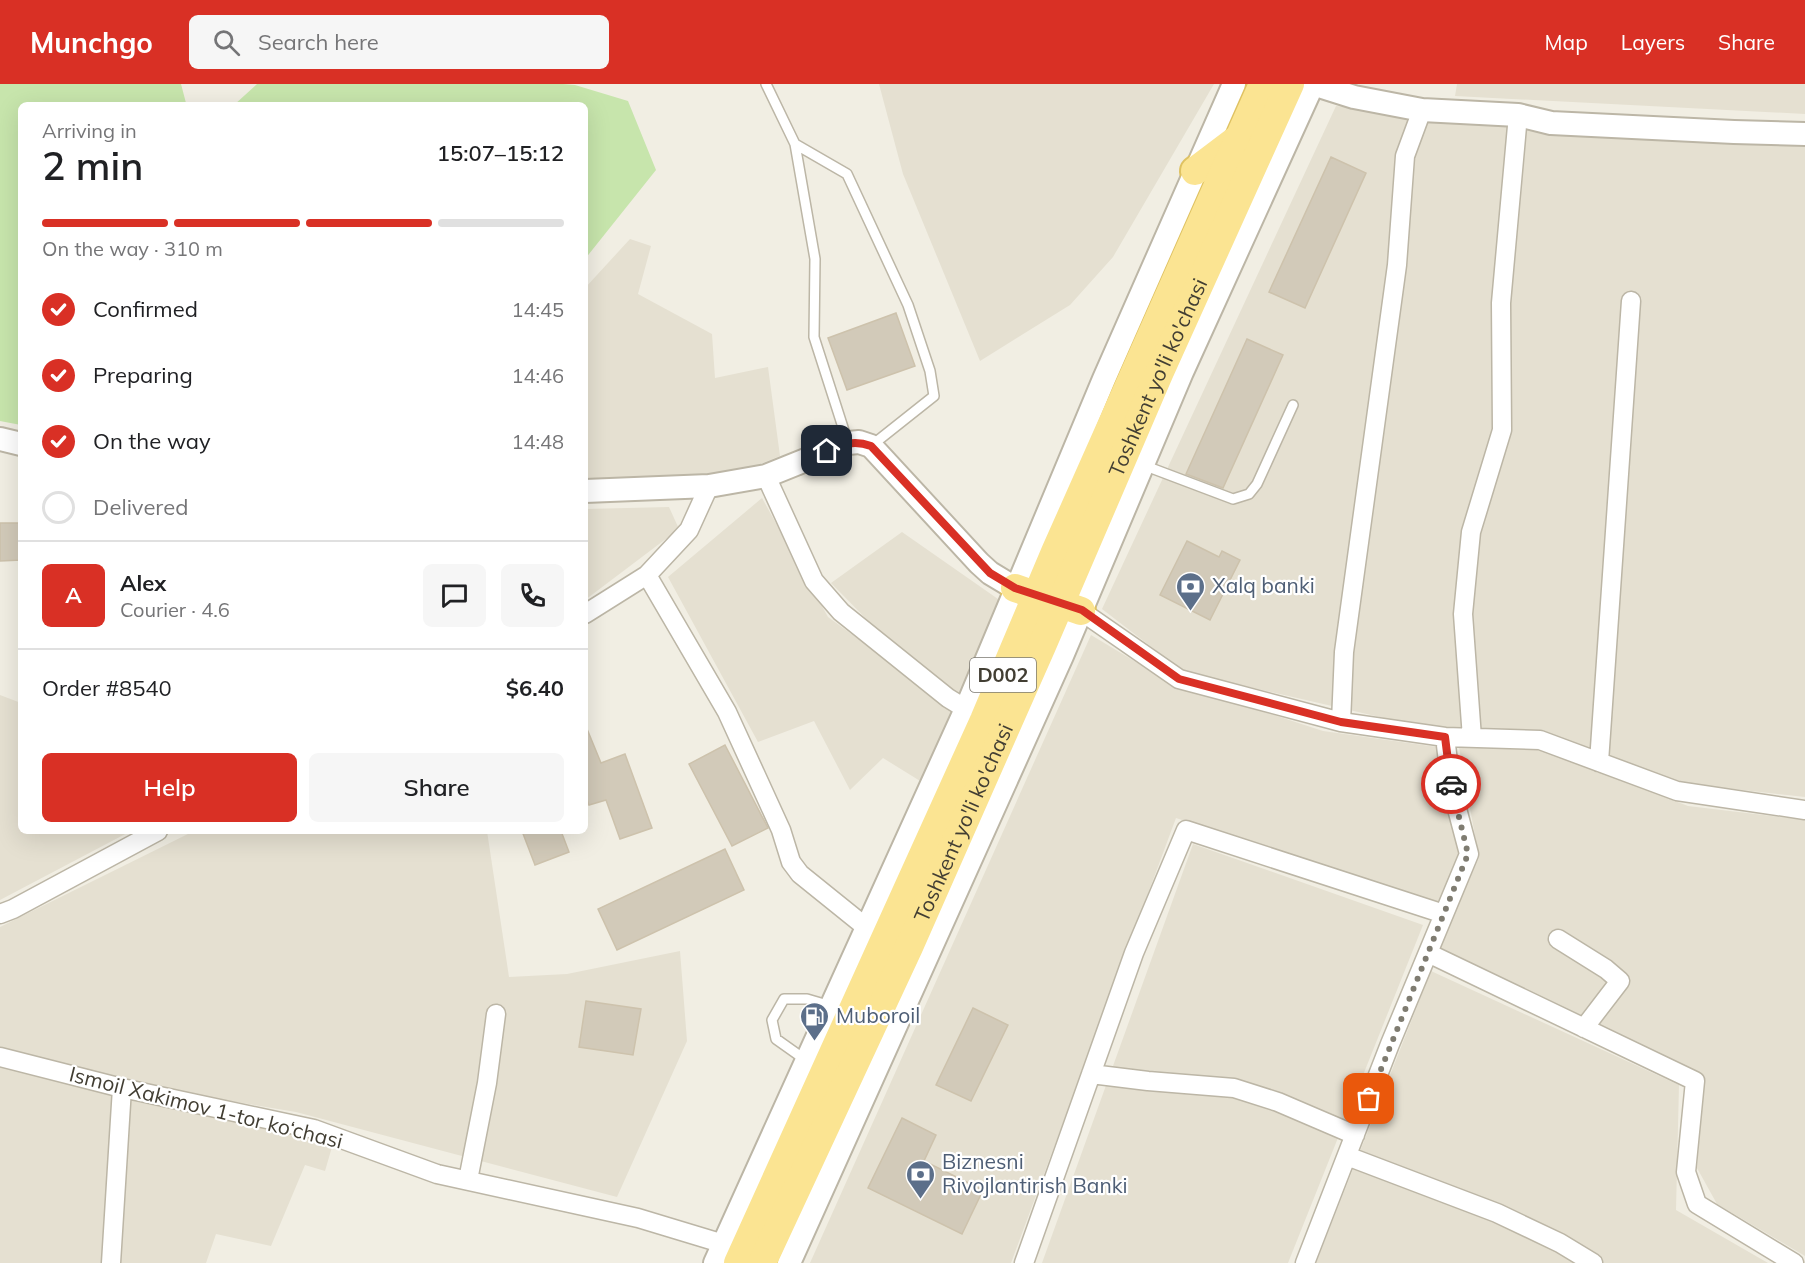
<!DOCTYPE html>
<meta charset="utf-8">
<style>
body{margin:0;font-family:Mulish,sans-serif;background:#f6f6f6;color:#202124;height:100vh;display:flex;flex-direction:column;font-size:22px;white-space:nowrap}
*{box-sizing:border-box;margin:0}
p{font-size:20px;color:#757577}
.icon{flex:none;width:33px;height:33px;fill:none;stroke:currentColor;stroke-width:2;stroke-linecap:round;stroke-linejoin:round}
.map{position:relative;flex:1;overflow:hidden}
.details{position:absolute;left:18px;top:18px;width:570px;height:732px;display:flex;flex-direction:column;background:#fff;border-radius:9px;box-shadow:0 6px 24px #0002}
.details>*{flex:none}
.pin{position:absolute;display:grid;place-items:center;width:51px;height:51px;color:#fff;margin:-26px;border-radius:12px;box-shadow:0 3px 9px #0006}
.courier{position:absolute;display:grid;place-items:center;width:60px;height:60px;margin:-30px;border:4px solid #d93025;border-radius:50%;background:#fff;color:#222;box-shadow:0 2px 8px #0007}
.overview em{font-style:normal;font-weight:600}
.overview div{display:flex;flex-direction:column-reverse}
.overview{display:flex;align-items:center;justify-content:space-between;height:102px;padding:0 24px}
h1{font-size:39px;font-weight:600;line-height:45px}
.bar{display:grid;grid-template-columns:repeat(4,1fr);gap:9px 6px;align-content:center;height:72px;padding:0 24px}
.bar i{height:8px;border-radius:4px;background:#e0e0e0}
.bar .on{background:#d93025}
.bar p{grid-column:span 4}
.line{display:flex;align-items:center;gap:15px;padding:0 24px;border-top:2px solid #e0e0e0}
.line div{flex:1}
.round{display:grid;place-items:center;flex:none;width:63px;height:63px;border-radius:9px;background:#f6f6f6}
ol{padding:0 24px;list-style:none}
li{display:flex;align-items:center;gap:18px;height:66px}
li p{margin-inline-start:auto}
li .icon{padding:6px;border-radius:50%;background:#d93025;color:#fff;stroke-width:4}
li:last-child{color:#757577}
li i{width:33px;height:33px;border:3px solid #e0e0e0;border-radius:50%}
.action{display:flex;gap:12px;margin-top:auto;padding:12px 24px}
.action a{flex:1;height:69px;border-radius:9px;background:#d93025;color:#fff;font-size:24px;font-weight:600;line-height:69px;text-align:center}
.action a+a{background:#f6f6f6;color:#202124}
header{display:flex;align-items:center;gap:36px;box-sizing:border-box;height:84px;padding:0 30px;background:#d93025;color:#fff}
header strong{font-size:28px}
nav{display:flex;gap:33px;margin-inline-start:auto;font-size:21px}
.search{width:420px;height:54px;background:#f6f6f6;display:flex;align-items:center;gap:15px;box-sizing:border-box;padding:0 21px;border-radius:9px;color:#757577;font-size:22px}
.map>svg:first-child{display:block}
</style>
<header>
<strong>Munchgo</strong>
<div class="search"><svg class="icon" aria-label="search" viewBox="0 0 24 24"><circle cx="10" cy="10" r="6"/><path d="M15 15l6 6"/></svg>Search here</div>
<nav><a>Map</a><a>Layers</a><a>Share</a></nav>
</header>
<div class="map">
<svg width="1805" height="1179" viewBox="0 0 1805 1179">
<rect width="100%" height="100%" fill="#f1eee3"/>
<!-- residential -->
<path fill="#e5e0d1" d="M879,0H1214L1113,173L1070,221L980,277L903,90Z
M1457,0H1805V30L1455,12Z
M1336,22L1805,63V713L1681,699L1544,647L1432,645L1184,588L1102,525Z
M630,155L651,162L638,210L712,250L715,294L768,283L780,372L731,392L585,397V204Z
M762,414L828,533L956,626L925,700L883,674L850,706L814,637L758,658L668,493Z
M669,423L679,445L585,516V425Z
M902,448L1008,522L957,612L884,553L831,499Z
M1091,551L1166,596L1323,647L1437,663L1461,772L1439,821L1176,734L1011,1179H810Z
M0,611L21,619V747H131L0,816Z
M1459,663L1539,664L1688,722L1805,736V1172L1717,1120L1697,1084L1704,995L1437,865L1479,774Z
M194,747H487L509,893L567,890L680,867L687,957L617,1113L296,1028L119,998L0,967V843Z
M1193,760L1423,841L1288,1179H1042Z
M1431,887L1679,1001L1676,1126L1768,1179H1316Z
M0,983L137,1018L334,1056L325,1087L305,1081L271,1162L216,1150L206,1179H0Z"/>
<!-- green -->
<path fill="#c7e5ac" d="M0,0H181L186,19L195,21H21V341L0,337Z
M257,0H563L575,1L628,17L656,86L585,175V21H234Z"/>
<!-- building -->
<path fill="#d2cab9" stroke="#cdc2ac" stroke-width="1.5" d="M1331,73L1366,89L1305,224L1269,208Z
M896,229L915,282L847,306L828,254Z
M1247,255L1283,271L1223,404L1186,390Z
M0,439H21V476L0,477Z
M1187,457L1219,473L1222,467L1240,476L1210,536L1160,511Z
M585,640L601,679L625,670L652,744L620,755L606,716L589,721L585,710Z
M725,661L768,744L732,762L689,680Z
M522,747H561L569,768L535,781Z
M725,765L744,806L617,866L598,825Z
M586,917L641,925L633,971L579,963Z
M973,924L1008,941L971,1017L936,1001Z
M902,1034L936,1051L924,1077L983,1106L962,1150L868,1104Z"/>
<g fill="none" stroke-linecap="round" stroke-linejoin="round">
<defs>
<path id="service" d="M766,0L795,60L815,175L814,253L848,359
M795,60L847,90L908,221L930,287L934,312L871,362
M1143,381L1233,415L1249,410L1257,400L1293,321
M807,977L776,955L772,936L784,915H807L831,922"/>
<path id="minor" d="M766,392L814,497L841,528L948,614L966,625
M647,491L727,628L781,746L791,778L800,790L867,844
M1081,527L1179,595L1341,638L1445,653L1540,656L1677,707L1805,726
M585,530L647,491L689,446L709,402
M1341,638L1344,568L1397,181L1405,72L1422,26
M1472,654L1463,530L1471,448L1502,346L1501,219L1518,31
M1599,678L1631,217
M0,830L13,825L158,747
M1558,855L1606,885L1620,897L1584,944
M1428,869L1695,997L1686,1088L1697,1120L1794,1179
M0,973L122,1004L314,1045L437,1090L638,1134L724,1160
M1091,990L1148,997L1234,1004L1278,1018L1355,1051
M1347,1072L1497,1129L1560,1159L1593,1179
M468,1096L487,999L496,930
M111,1179L122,1004
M1024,1179L1134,869L1186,746L1444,830
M1305,1179L1390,960L1469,770L1451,702L1445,653"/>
<path id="tertiary" d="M1313,0L1354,13L1422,26L1518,31L1551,39L1734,48L1805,50
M0,355L21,360
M585,407L709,402L766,392L848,359L859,358L871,362L979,479L990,489L1015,504
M715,1179L966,625L1104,295L1234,0
M789,1179L1062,572L1182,288L1313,0"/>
<g id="primary">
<path d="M1195,87L1236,56"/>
<path d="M1015,504L1081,527"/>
<path d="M738,1179L984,636L1055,468L1263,0"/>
<path id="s1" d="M762,1179L909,863L1042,562L1159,290L1290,0"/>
</g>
</defs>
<!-- service casing -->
<use href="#service" stroke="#bcb6a6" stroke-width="12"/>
<!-- minor casing -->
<use href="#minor" stroke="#bcb6a6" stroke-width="21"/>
<!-- tertiary casing -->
<use href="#tertiary" stroke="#bcb6a6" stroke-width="26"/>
<!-- primary casing -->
<use href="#primary" stroke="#dfc262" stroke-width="32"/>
<!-- service -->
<use href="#service" stroke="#fff" stroke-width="9"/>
<!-- minor -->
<use href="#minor" stroke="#fff" stroke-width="18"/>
<!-- tertiary -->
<use href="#tertiary" stroke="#fff" stroke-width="22"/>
<!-- primary -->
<use href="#primary" stroke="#fbe492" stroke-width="28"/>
</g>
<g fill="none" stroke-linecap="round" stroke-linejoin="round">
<!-- done -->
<path stroke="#7f7c71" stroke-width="6" stroke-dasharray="0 10.8" d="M1369,1015L1468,770L1451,700"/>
<!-- route -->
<path stroke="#d93025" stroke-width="8" d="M827,367C843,360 854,356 871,362L990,489L1015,504L1082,526L1179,595L1341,638L1445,653L1451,700"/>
</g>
<!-- icons -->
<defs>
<symbol id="bank-pin" viewBox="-11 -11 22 30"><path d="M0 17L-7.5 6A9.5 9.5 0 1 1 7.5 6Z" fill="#5c6f8a" stroke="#fff"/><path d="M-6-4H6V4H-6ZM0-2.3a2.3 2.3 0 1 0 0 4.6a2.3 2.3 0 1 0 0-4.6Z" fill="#fff"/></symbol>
<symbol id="fuel-pin" viewBox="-11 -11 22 30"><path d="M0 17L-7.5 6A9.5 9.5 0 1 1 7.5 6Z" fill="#5c6f8a" stroke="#fff"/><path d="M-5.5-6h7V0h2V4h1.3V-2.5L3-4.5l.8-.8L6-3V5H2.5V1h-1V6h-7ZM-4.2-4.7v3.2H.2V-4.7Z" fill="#fff"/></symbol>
</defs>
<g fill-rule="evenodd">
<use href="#bank-pin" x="1174" y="486" width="33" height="45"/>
<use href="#fuel-pin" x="798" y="916" width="33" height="45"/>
<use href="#bank-pin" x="904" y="1074" width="33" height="45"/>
</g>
<g text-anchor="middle" stroke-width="4.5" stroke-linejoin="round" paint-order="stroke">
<!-- shield labels -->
<rect fill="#fff" stroke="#7b7870" stroke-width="1.5" x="970" y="574" width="66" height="34" rx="4.5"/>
<g font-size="20" font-weight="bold" fill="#423e33">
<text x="1003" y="598">D002</text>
</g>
<!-- street labels -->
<g font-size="21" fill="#423e33" stroke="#fff">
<text dy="7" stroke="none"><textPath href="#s1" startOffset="970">Toshkent yo'li ko'chasi</textPath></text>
<text dy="7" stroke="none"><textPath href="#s1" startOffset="484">Toshkent yo'li ko'chasi</textPath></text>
<text transform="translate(206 1024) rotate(14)" y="7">Ismoil Xakimov 1-tor ko‘chasi</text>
</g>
<!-- service labels -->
<g font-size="21" fill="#4e5e75" stroke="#fff" text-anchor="start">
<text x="1212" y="509">Xalq banki</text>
<text x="836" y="939">Muboroil</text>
<text x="942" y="1085">Biznesni<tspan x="942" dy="24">Rivojlantirish Banki</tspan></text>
</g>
</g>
</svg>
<div class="pin" style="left:1369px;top:1015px;background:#ea580c"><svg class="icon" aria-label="bag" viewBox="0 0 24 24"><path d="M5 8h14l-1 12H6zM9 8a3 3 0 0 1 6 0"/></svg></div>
<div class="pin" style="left:827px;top:367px;background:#1f2937"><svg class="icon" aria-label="home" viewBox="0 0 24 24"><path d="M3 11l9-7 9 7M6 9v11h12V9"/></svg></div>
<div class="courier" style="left:1451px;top:700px"><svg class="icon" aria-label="car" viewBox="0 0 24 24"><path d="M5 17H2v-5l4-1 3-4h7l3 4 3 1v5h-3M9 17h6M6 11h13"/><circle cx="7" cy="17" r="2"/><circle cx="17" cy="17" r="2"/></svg></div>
<section class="details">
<div class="overview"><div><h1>2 min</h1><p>Arriving in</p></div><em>15:07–15:12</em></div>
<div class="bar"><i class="on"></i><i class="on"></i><i class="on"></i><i></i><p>On the way · 310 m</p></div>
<ol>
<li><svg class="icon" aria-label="check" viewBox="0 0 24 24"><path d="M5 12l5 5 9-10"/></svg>Confirmed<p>14:45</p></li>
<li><svg class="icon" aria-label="check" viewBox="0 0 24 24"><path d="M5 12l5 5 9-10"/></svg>Preparing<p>14:46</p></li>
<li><svg class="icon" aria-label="check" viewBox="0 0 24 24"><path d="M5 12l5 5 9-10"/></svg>On the way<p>14:48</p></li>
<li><i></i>Delivered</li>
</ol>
<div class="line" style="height:108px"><b class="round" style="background:#d93025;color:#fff">A</b><div><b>Alex</b><p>Courier · 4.6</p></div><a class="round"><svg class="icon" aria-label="chat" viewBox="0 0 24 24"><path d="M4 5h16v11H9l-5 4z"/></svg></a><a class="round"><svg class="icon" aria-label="phone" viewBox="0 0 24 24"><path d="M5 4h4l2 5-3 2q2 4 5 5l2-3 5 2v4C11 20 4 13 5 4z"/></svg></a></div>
<div class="line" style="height:78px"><div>Order #8540</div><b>$6.40</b></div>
<div class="action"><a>Help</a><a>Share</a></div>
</section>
</div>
